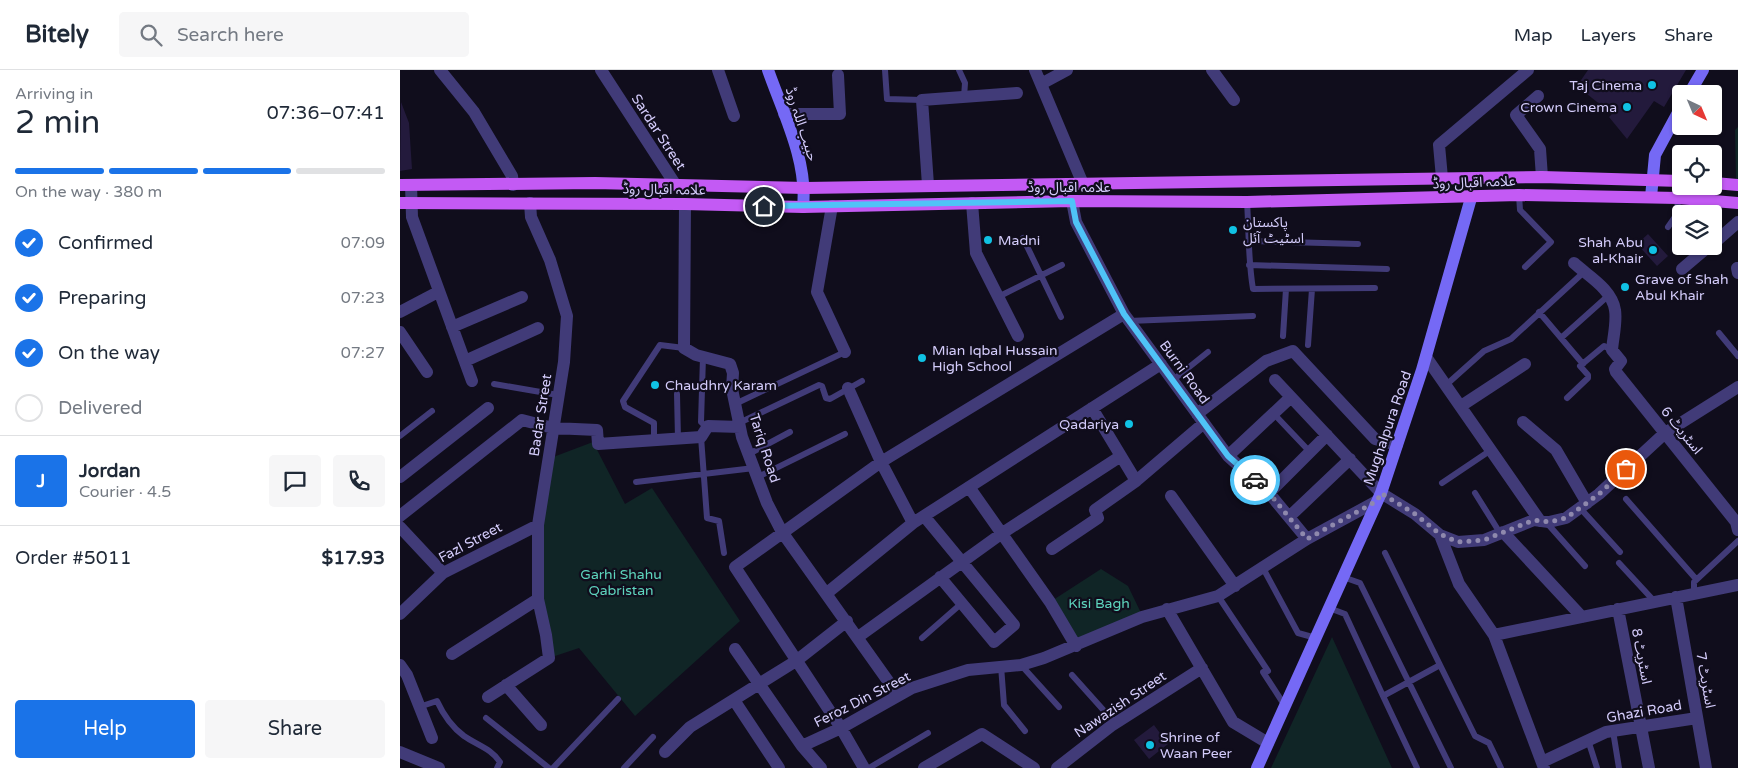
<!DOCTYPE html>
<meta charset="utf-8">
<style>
body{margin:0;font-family:"Varela Round","Noto Sans Arabic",sans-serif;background:#f6f6f7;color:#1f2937;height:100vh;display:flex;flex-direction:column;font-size:19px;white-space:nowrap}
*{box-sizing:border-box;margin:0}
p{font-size:16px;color:#747a83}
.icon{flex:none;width:28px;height:28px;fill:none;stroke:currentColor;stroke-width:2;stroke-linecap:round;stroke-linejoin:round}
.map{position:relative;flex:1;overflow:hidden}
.side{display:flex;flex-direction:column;background:#fff;width:400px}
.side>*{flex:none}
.needle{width:32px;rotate:136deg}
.controls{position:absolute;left:1272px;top:15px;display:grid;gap:10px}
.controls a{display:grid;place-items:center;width:50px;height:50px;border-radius:5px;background:#fff;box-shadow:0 1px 4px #0004;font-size:25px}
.pin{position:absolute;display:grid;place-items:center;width:42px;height:42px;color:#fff;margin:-21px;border:2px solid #fff;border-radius:50%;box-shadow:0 1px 5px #0007}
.courier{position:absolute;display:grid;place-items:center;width:50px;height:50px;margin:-25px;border:4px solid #4fc3f7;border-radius:50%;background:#fff;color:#222;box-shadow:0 1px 6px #0007}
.head em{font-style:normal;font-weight:600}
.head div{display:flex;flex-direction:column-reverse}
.head{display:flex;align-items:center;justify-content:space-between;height:85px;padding:0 15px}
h1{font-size:32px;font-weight:600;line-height:38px}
.bar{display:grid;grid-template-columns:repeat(4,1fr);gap:8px 5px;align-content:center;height:60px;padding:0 15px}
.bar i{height:6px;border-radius:4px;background:#e0e1e3}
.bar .active{background:#1a73e8}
.bar p{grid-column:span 4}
.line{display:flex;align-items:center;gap:12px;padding:0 15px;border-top:1px solid #e0e1e3}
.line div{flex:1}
.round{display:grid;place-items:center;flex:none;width:52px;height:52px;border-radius:5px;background:#f6f6f7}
ol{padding:0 15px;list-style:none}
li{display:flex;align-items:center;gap:15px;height:55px}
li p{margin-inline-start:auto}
li .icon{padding:5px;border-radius:50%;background:#1a73e8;color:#fff;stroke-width:4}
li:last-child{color:#747a83}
li i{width:28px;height:28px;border:2px solid #e0e1e3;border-radius:50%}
.button{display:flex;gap:10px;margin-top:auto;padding:10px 15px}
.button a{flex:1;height:58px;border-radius:5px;background:#1a73e8;color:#fff;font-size:20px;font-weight:600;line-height:58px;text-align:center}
.button a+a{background:#f6f6f7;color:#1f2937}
header{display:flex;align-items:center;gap:30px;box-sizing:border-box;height:70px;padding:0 25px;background:#fff;border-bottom:1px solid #e0e1e3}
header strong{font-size:24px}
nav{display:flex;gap:28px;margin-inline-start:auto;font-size:18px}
.search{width:350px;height:45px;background:#f6f6f7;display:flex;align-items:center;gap:12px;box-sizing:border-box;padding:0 18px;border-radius:5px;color:#747a83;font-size:19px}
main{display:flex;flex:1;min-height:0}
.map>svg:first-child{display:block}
</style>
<header>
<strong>Bitely</strong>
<div class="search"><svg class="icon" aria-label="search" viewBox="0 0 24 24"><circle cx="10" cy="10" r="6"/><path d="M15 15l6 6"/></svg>Search here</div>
<nav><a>Map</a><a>Layers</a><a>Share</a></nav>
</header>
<main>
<section class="side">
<div class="head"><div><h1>2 min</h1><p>Arriving in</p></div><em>07:36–07:41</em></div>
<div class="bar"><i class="active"></i><i class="active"></i><i class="active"></i><i></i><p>On the way · 380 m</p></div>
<ol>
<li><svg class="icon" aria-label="check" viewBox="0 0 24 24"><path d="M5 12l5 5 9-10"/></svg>Confirmed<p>07:09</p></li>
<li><svg class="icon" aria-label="check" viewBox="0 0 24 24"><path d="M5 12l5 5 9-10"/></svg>Preparing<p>07:23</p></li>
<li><svg class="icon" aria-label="check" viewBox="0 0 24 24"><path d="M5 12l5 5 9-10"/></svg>On the way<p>07:27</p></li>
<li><i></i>Delivered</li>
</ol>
<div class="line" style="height:90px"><b class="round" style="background:#1a73e8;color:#fff">J</b><div><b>Jordan</b><p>Courier · 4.5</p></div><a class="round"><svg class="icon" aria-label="chat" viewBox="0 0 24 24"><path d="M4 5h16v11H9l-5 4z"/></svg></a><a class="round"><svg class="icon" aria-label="phone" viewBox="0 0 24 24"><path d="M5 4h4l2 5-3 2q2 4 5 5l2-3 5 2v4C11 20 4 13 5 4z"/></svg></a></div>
<div class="line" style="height:65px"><div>Order #5011</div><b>$17.93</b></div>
<div class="button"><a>Help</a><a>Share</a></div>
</section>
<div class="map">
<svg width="1338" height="698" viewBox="0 0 1338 698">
<rect width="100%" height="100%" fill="#100d1c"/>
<!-- green -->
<path fill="#102526" d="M1338,57V110H1336L1335,60Z
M193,372L225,434L252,418L340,551L235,646L179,578L149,588L138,529L148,389Z
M701,499L728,516L741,543L676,576L650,532Z
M932,567L992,698H871Z"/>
<!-- building -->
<path fill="#231a3c" d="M1188,0H1286L1264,37L1254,31L1227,69L1209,47L1212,44L1177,16Z
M1,32L9,53L12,99L0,101Z
M1248,164L1268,186L1257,196L1237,174Z
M754,655L768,674L749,689L734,670Z"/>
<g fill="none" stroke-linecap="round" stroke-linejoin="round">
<!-- lane -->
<path stroke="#413b78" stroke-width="6" d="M485,0L487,29L522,30
M559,0L565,13L564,27
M1119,125L1120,140L1151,172L1125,197
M847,132C849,161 848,190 853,219L975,218
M1268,157L1277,144L1278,128
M623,168L661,247
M850,171L958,174
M849,195L987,199
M598,227L662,195
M1139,242L1183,294
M729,251L853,246
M1319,263L1338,286
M883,266L886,219
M1161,268L1209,225
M908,275L912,219
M303,287L301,352L307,358
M773,310L808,282
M94,314L158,325
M1046,315L1084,281L1111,269L1184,202
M277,324L278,369
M1167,328L1188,308V305L1180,296L1204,276L1212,280
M335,334L445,282
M874,344L910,382
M339,353L419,315L422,316L426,328L430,329L462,311
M0,366L32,341
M301,367L307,448L319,451L324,483
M254,370V353L225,337L223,331L260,275L284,278
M349,384L390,362
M358,407L445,364
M236,412L354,398
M1042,413L1091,380
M1075,423L1100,463
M1226,429L1296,509
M1180,438L1220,482
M1146,452L1185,496
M985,483L1040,595
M1219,493L1255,532
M863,498L898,563L916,568
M943,507L960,513L1051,698
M1294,524V512L1338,471
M818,526L868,601L863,602L885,636
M929,538L945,544L983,626L1040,595L1075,666L1089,673L1101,698
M522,568L562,533
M621,595L659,637
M601,596L604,635L625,661
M672,605L715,653
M983,626L1017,698
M19,637L37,631C43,644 53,658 64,666C77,675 92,679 100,692L97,698
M86,648L149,698
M1213,661L1219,698
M1188,670L1197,698
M153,698L218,629
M224,698L253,667
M469,698L528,663"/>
<!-- street -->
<path stroke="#413b78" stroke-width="12" d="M40,0L74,42L112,106L113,115
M201,0L275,114
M318,0L334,46
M635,0L683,114
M812,0L834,30
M641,14L667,0
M1138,26L1116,45L1140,79L1142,107
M384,44H440L438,5
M1042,108L1039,75L1128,0
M11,115L12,147L72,311
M528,115L522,30L617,23
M672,131L676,152L724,244L828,386L869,423L907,469
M572,133L576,183L618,266
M285,134L284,278L296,285L330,294L333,303L332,319L342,367L367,433L382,462L498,625
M432,136L417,222L445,282
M1314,173L1338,152
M1174,193C1188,206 1212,219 1215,240C1217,252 1213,268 1212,280L1221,291L1215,299L1216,302L1336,452L1338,460
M1337,198L1338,203
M1282,199L1309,176
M0,242L38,222
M52,257L122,227
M0,262L27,302
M1026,287L1140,451
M65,291L138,258
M875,310L981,423L1015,444L1040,465L1058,472L1084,470L1134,450L1149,452L1166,448L1199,424L1265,363L1338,317
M448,318L481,392L513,453
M1061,336L1125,294
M692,338L736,411
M797,344L866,291L893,281L975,369L997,375
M1123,352L1156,380L1187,433
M828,386L891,327
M0,407L88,338
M569,417L650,532L676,576
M869,423L927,365
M771,426L835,516
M0,446L122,350L153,358L197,360L198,374L301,367L308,356L340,357
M524,446L614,555L594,572L540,507
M889,447L950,389
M0,457L43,503
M1103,462L1182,547
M1040,465L1059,514L1094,565L1144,698
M652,479L698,448L695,440L736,411L804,353
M427,523L513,453L761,294
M1276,527L1306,698
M767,539L833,652L868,673
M1218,539L1249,698
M0,544L43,503L138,455
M1094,565L1338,515
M458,567L601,464L721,386
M335,579L402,676L421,698
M52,584L138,529
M0,595L7,605L32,668
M106,615L141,655
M88,627L149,588L146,565L138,529V455L164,292L167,246L150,190L131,147L130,133
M334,630L379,698
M402,676L441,658L512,618L568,600L621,595L644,588L742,547L818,526L907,469L977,431
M0,682L39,698
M265,682L290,657L396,591L447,551
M1142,692L1206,662L1297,648
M464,698L441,658L335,497L481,392L724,244
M524,698L582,664L634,698
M657,698L711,656L802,598"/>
<!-- secondary -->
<path stroke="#7569f5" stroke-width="12" d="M368,0C383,43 408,91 403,137
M1289,24L1303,0
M1251,127L1255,85L1281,37
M857,698L981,423L1022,300L1071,128"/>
<!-- primary -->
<path stroke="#c35af4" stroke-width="12" d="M1314,113L1338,115
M0,115L195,113L405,118L1142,107L1281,111
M0,133L285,134L403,137L672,131L847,132L1119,125L1278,128L1338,133"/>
</g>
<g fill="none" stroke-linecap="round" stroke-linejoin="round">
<!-- done -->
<path stroke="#8f89ad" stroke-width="5" stroke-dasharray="0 9" d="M855,410L869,423L907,469L977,431L981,423L1015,444L1040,464L1058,472L1084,470L1134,450L1149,452L1166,448L1199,424L1226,399"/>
<!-- route -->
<path stroke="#4fc3f7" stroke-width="6" d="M364,136L672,131L676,152L724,244L828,386L855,410"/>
</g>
<!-- markers -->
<g fill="#10c2e4" stroke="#100d1c" stroke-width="2">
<circle cx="1252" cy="15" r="5"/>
<circle cx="1227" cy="37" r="5"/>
<circle cx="833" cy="160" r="5"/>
<circle cx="588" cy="170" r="5"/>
<circle cx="1253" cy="180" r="5"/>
<circle cx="1225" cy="217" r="5"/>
<circle cx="522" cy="288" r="5"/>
<circle cx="255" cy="315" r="5"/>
<circle cx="729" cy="354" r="5"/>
<circle cx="750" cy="675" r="5"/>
</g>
<g text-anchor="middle" stroke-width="4.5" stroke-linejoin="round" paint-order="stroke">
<!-- poi labels -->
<g font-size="14" fill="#d4ccfb" stroke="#100d1c" text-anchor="start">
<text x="1242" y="20" text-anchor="end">Taj Cinema</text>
<text x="1217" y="42" text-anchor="end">Crown Cinema</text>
<text x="843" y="157">پاکستان<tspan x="843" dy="16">اسٹیٹ آئل</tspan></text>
<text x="598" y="175">Madni</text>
<text x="1243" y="177" text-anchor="end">Shah Abu<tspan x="1243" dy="16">al-Khair</tspan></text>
<text x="1235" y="214">Grave of Shah<tspan x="1235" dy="16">Abul Khair</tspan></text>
<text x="532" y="285">Mian Iqbal Hussain<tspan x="532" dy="16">High School</tspan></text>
<text x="265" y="320">Chaudhry Karam</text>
<text x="719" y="359" text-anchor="end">Qadariya</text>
<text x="760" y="672">Shrine of<tspan x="760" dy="16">Waan Peer</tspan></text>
</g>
<!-- street labels -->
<g font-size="14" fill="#d4ccfb" stroke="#100d1c">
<text transform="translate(402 54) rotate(72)" y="5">حبیب اللہ روڈ</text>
<text transform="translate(259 62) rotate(57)" y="5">Sardar Street</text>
<text transform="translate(1074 112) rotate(-2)" y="5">علامہ اقبال روڈ</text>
<text x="669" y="122">علامہ اقبال روڈ</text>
<text transform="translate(264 119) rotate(1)" y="5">علامہ اقبال روڈ</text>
<text transform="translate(785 302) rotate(54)" y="5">Burni Road</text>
<text transform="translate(140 345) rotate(-81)" y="5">Badar Street</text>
<text transform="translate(987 358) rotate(-71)" y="5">Mughalpura Road</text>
<text transform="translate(1282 360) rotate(51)" y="5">اسٹریٹ 6</text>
<text transform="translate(365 378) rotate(72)" y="5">Tariq Road</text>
<text transform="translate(70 472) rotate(-28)" y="5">Fazl Street</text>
<text transform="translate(1242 586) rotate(79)" y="5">اسٹریٹ 8</text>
<text transform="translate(1306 610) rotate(80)" y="5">اسٹریٹ 7</text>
<text transform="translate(462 629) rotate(-27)" y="5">Feroz Din Street</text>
<text transform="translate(720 634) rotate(-34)" y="5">Nawazish Street</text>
<text transform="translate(1244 641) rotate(-10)" y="5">Ghazi Road</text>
</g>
<!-- park labels -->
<g font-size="14" fill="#5ed5be" stroke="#100d1c">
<text x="221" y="509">Garhi Shahu<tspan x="221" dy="16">Qabristan</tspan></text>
<text x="699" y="538">Kisi Bagh</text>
</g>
</g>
</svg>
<div class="controls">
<a><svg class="needle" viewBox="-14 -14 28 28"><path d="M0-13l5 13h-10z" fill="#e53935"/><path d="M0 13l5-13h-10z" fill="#747a83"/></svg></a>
<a><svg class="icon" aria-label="locate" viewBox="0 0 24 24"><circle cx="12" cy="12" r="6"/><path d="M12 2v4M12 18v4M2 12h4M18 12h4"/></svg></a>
<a><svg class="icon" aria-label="layers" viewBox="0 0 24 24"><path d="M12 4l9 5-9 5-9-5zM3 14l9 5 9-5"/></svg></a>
</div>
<div class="pin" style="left:1226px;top:399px;background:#ea580c"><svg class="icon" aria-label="bag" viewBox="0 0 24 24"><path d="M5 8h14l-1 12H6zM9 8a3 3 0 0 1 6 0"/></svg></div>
<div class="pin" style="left:364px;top:136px;background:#1f2937"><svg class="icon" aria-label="home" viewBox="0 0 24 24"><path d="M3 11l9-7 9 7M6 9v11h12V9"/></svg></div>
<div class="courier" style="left:855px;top:410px"><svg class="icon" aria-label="car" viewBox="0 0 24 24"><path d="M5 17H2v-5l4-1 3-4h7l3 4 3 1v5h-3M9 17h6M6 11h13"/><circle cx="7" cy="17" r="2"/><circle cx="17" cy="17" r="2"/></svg></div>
</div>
</main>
